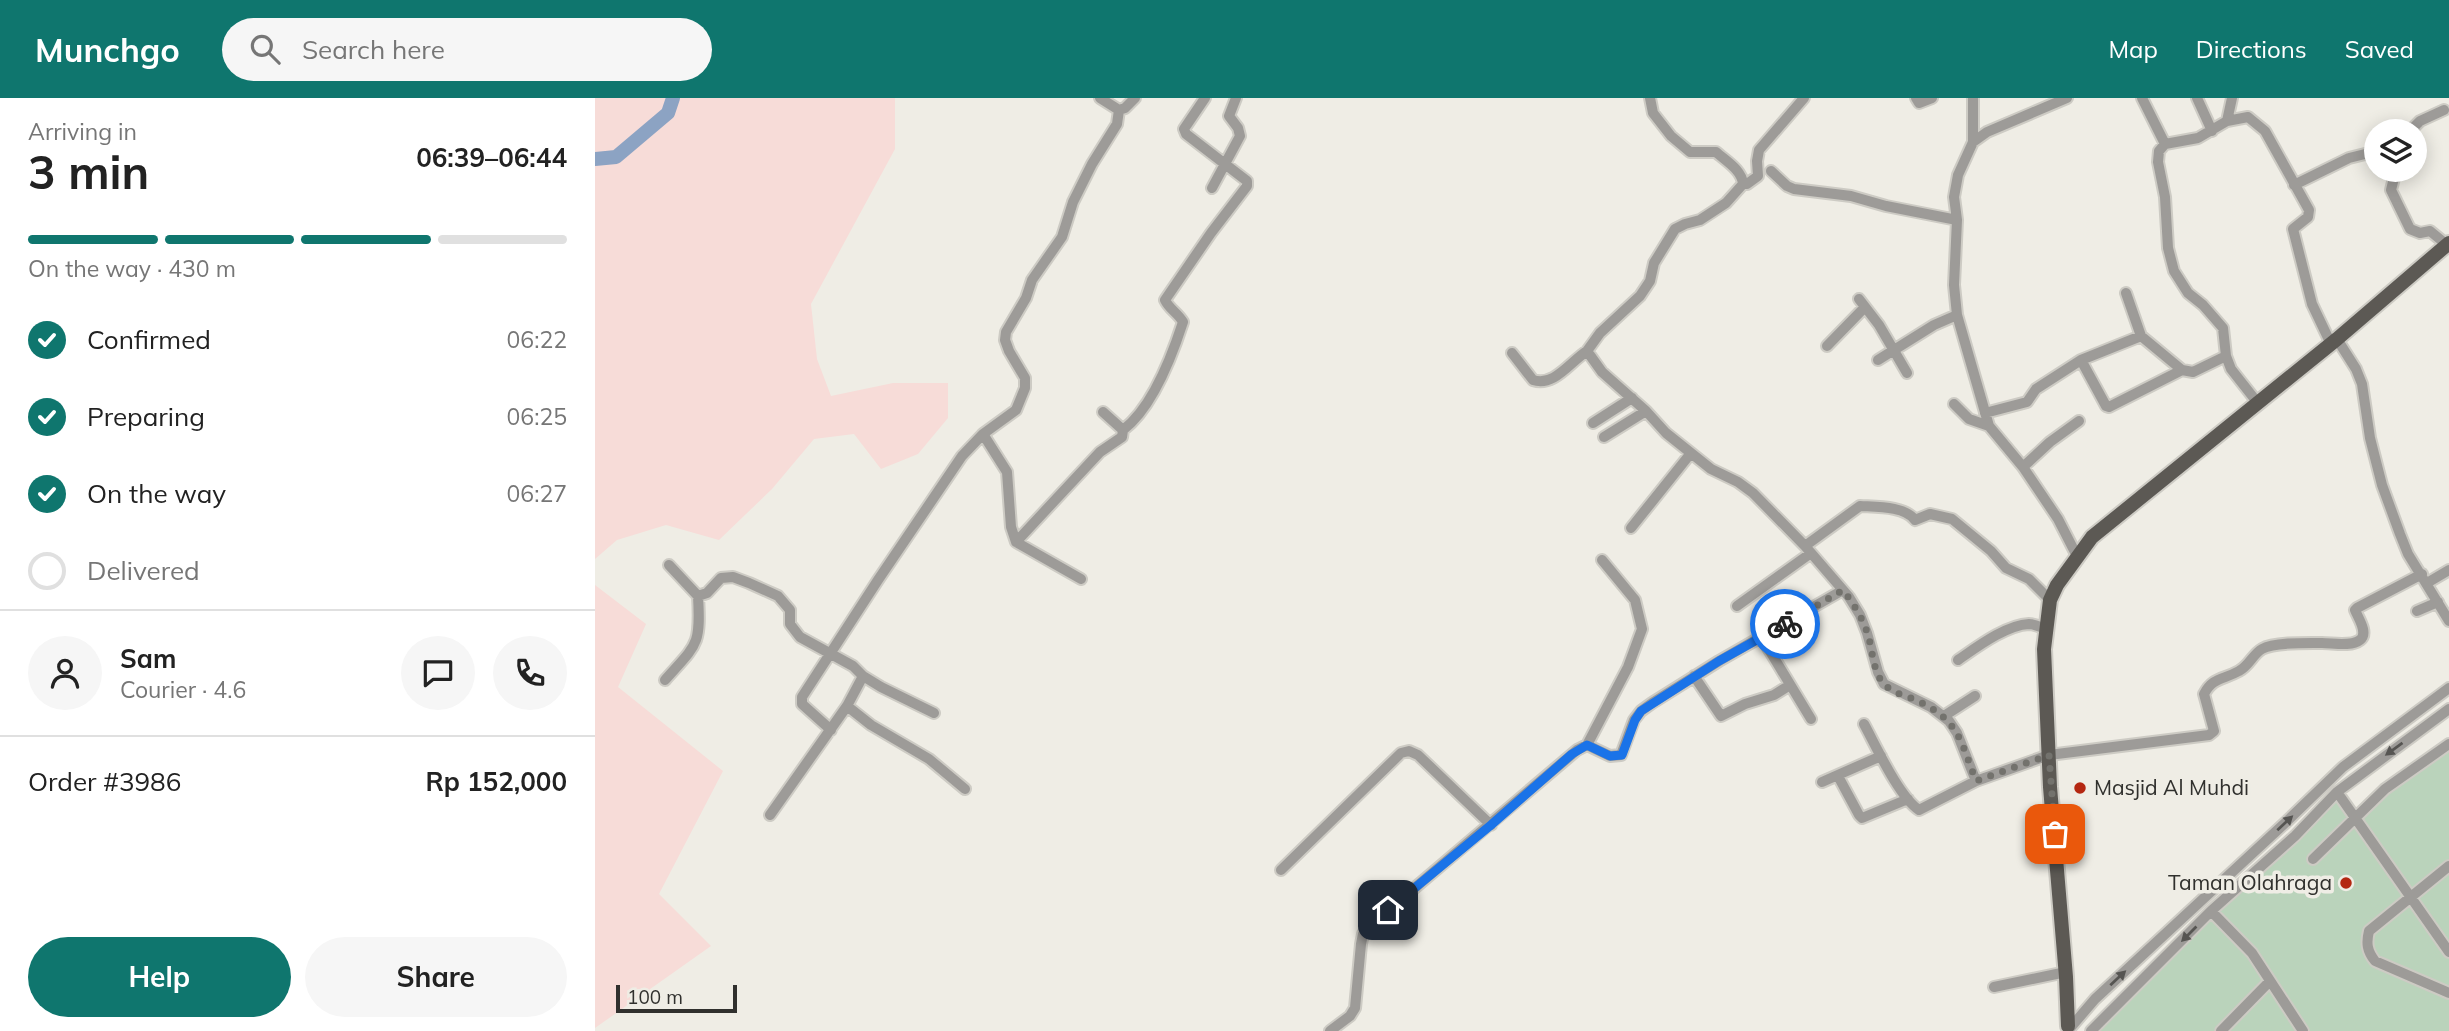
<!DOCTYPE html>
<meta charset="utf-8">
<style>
body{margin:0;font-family:Mulish,sans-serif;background:#f6f6f6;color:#222;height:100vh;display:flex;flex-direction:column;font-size:26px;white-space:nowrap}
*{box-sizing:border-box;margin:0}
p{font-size:23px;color:#767676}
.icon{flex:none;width:38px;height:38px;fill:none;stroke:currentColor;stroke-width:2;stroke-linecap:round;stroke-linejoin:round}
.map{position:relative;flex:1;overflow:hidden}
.details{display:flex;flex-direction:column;background:#fff;width:595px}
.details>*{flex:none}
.tools{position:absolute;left:1769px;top:21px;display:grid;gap:14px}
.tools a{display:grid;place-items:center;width:63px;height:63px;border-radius:50%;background:#fff;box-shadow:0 4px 18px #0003;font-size:35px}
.scale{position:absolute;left:21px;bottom:18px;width:121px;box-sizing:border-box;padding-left:7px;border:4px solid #30302d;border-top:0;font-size:19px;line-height:24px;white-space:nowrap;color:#30302d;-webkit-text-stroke:5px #efede5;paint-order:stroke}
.pin{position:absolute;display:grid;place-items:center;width:60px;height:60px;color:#fff;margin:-30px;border-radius:14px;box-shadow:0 4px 10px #0006}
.courier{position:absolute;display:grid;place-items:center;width:70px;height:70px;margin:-35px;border:5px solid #1a73e8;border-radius:50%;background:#fff;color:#222;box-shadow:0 2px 9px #0007}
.head em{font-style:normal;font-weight:700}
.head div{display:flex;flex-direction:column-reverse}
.head{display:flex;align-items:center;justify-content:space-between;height:119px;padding:0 28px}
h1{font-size:46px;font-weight:700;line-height:52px}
.bar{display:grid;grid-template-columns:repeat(4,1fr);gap:10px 7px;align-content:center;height:84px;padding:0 28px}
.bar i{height:9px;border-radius:5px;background:#e0e0e0}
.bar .active{background:#0f766e}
.bar p{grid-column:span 4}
.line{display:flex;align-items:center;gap:18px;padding:0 28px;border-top:2px solid #e0e0e0}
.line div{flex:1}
.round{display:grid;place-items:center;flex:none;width:74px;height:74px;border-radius:37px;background:#f6f6f6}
ol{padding:0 28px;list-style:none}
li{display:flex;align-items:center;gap:21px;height:77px}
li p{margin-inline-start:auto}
li .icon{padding:7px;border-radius:50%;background:#0f766e;color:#fff;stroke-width:4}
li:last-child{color:#767676}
li i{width:38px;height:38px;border:4px solid #e0e0e0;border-radius:50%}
.primary-button{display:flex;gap:14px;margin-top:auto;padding:14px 28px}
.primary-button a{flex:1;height:80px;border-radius:42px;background:#0f766e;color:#fff;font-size:28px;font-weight:700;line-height:80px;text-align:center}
.primary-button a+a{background:#f6f6f6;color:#222}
header{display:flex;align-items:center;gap:42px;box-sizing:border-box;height:98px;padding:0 35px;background:#0f766e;color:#fff}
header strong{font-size:33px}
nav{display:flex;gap:38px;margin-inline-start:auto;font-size:24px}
.search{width:490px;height:63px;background:#f6f6f6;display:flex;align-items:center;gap:18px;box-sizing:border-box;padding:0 24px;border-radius:38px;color:#767676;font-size:26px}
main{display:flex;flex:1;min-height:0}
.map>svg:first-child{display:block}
</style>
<header>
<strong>Munchgo</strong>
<div class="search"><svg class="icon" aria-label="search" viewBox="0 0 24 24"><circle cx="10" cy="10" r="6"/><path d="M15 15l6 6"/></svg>Search here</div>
<nav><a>Map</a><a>Directions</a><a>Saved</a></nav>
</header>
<main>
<section class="details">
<div class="head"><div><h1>3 min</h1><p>Arriving in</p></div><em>06:39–06:44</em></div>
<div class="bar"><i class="active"></i><i class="active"></i><i class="active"></i><i></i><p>On the way · 430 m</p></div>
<ol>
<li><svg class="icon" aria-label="check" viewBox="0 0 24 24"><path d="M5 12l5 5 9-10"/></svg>Confirmed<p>06:22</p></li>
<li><svg class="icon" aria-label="check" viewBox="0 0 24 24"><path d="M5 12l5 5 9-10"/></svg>Preparing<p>06:25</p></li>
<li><svg class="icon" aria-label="check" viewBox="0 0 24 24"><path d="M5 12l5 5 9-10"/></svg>On the way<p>06:27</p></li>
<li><i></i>Delivered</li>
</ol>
<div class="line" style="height:126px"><a class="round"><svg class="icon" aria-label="person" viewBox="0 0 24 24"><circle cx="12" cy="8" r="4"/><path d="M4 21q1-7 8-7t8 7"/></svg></a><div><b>Sam</b><p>Courier · 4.6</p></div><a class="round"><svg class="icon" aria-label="chat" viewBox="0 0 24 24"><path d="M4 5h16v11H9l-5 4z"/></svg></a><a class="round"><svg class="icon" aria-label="phone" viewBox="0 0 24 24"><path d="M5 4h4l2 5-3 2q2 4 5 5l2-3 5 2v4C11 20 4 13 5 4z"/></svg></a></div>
<div class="line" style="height:91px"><div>Order #3986</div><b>Rp 152,000</b></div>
<div class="primary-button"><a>Help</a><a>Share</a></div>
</section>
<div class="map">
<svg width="1854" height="933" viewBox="0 0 1854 933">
<rect width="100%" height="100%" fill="#efede5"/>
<!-- industrial -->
<path fill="#f7dcd8" d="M0,0H300V51L216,206L222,261L236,298L298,285H353V320L323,356L286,371L259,336L219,341L177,391L124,442L71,427L22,442L0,461Z
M0,487L51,526L23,589L128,673L64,796L116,848L0,930Z"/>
<!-- green -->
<path fill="#bad3bb" d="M1854,646V933H1495L1742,694L1758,720Z"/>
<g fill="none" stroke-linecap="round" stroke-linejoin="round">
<!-- river -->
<path stroke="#8ca3c3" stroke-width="14" d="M0,61L21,59L73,15L78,0"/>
<defs>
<path id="minor" d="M505,0L524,12
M1321,0L1324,5L1337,0
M1378,0V44L1363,77L1359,99L1362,122L1359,187L1362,217L1394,328L1428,369L1463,421L1483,460
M1547,0L1570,46L1564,53L1563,64L1570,99L1573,150L1579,173L1593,195L1608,207L1628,230L1631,258L1636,271L1662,304
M1602,0L1617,33
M1632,23L1637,0
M1815,33L1825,23L1849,12
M1378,44L1392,34L1472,0
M1570,46L1603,40L1632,23L1653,19L1670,33L1714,112L1713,119L1698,131L1717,206L1736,246
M1801,72L1796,92L1815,131L1825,135L1835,133L1852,147
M1176,73L1192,88L1199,91L1256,98L1291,108L1362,122
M1148,86H1152L1163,78L1162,63L1164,52L1209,0
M1699,87L1754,60L1782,53
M617,90L645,38L643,30L634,18L641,0
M1531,195L1546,238L1587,272
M1264,201L1284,227L1312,275
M1742,241L1761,271L1767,286L1775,340L1787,387L1805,436L1813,456L1854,523
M1232,248L1270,209
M992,253L1005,235L1045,198L1055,183L1059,165L1080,131L1090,126L1105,122L1131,105L1148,86C1147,72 1131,63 1121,54H1095L1076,38L1058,15L1055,0
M917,255L938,282C959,289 974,265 992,253L1007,274L1051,313L1071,335L1116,371L1143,384L1158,395L1210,448L1254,499L1265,517L1272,535L1283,574L1289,586L1336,609L1354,623L1362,635L1381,683
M1283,262L1339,227L1362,217
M1486,262L1511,308L1514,309L1587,272L1598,274L1631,258
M1359,306L1374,321L1394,328
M1390,315L1432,304L1441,291L1486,262L1546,238
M998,325L1037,300
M528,332C557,310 577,258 588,224C583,215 574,211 570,202L616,135L652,88V83L591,36L589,31L610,0
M388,336L412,374L416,429L421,444L486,481
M1009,339L1051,313
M1428,369L1455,344L1484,323
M1036,430L1096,355
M421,444L505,354L527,339L528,332L508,314
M1210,448L1265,408C1281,409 1310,408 1320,422L1335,416L1357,421L1396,453L1411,470L1434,481L1455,502
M74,467L103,498L112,495L126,480L138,479L154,485L183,498L195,512V526L205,539L258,568L268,578L286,589L339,615
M1832,485L1854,472
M1142,508L1216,455
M1822,513L1843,504
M1167,540L1216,621
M1363,562C1382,549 1411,527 1434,526C1440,526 1445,529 1451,531
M1099,578L1126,618L1150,606L1179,597L1195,587
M70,582C102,546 106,548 103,498
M252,608L268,578
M1349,618L1380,598
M1269,626C1281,648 1304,699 1324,712L1381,683L1454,657L1614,637L1619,633L1609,596C1618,579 1628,582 1644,573C1654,568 1658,556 1667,551C1679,544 1713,545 1727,545C1738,545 1756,549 1765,542C1774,535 1763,520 1760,512L1762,510L1827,476
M236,632L207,606V599L283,482L367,358L388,336L421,312L430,290V280L414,253L410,242L411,234L431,200L437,182L467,139L478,104L497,66L522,26L524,12L530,10L540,0
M992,647L1033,569L1047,531L1040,502L1007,462
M1243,678L1264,717L1267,720L1313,701
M1227,684L1286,658
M1742,694L1854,854
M175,717L252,608L276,627L334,661L370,691
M1718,761L1790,691L1854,646
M1854,768L1774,833C1771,845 1772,853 1780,863L1854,895
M686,772L806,655L814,653L823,657L896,727
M1616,813L1657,855L1708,933
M1399,889L1471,874
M1476,929L1500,901L1689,726L1748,669L1854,590
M735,933L755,918L760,910L766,846L768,836L776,827L982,652L992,647L1015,658L1026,657L1039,622L1046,613L1057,605L1124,563L1248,492
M1496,933L1616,813L1700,738L1742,694L1854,611
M1626,933L1675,883"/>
<path id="major" d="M1473,928L1471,879L1455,689L1449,551L1455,502L1462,487L1497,439L1742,241L1854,145"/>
</defs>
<!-- minor casing -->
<use href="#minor" stroke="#cdcbc4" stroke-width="14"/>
<!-- major casing -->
<use href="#major" stroke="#cdcbc4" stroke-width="18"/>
<!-- minor -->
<use href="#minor" stroke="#9d9b98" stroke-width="10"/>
<!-- major -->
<use href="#major" stroke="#5c5954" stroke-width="14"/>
</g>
<!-- one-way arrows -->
<defs><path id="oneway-solid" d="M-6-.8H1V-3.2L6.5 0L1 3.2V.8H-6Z" transform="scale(1.75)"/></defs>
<g fill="#565552">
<use href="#oneway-solid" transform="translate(1799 651) rotate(144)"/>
<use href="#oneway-solid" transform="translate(1690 725) rotate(-43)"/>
<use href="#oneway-solid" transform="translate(1594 836) rotate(135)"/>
<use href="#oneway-solid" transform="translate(1523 880) rotate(-43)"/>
</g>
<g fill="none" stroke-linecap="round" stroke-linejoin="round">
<!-- done -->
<path stroke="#73726d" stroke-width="7" stroke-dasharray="0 12.6" d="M1190,526L1248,492C1258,505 1267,519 1272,534C1278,550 1277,573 1289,586C1297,595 1312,598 1323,603C1364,622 1366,644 1381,683L1454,657L1460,736"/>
<!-- route -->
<path stroke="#1a73e8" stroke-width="9" d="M793,812L896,727L977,656L992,647L1015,658L1027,657L1040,622L1046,613L1124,563L1190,526"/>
</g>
<!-- markers -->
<g fill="#b42711" stroke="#efede5" stroke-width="2.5">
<circle cx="1485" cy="690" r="7"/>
<circle cx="1751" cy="785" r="7"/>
</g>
<g text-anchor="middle" stroke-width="7" stroke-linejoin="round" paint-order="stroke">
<!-- poi labels -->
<g font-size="21" fill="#30302d" stroke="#efede5" text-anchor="start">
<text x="1499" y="697">Masjid Al Muhdi</text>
<text x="1737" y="792" text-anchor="end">Taman Olahraga</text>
</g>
</g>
</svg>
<div class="tools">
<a><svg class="icon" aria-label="layers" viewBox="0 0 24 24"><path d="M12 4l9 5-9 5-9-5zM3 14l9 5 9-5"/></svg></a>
</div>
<div class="scale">100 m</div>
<div class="pin" style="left:1460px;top:736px;background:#ea580c"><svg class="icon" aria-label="bag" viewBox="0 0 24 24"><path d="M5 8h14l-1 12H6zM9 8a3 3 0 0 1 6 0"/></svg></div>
<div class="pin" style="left:793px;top:812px;background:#1f2937"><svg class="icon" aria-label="home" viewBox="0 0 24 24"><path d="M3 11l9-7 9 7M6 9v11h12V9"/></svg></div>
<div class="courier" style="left:1190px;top:526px"><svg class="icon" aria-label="bike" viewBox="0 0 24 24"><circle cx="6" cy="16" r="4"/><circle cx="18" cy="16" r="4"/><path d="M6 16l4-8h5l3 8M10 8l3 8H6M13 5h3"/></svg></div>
</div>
</main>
